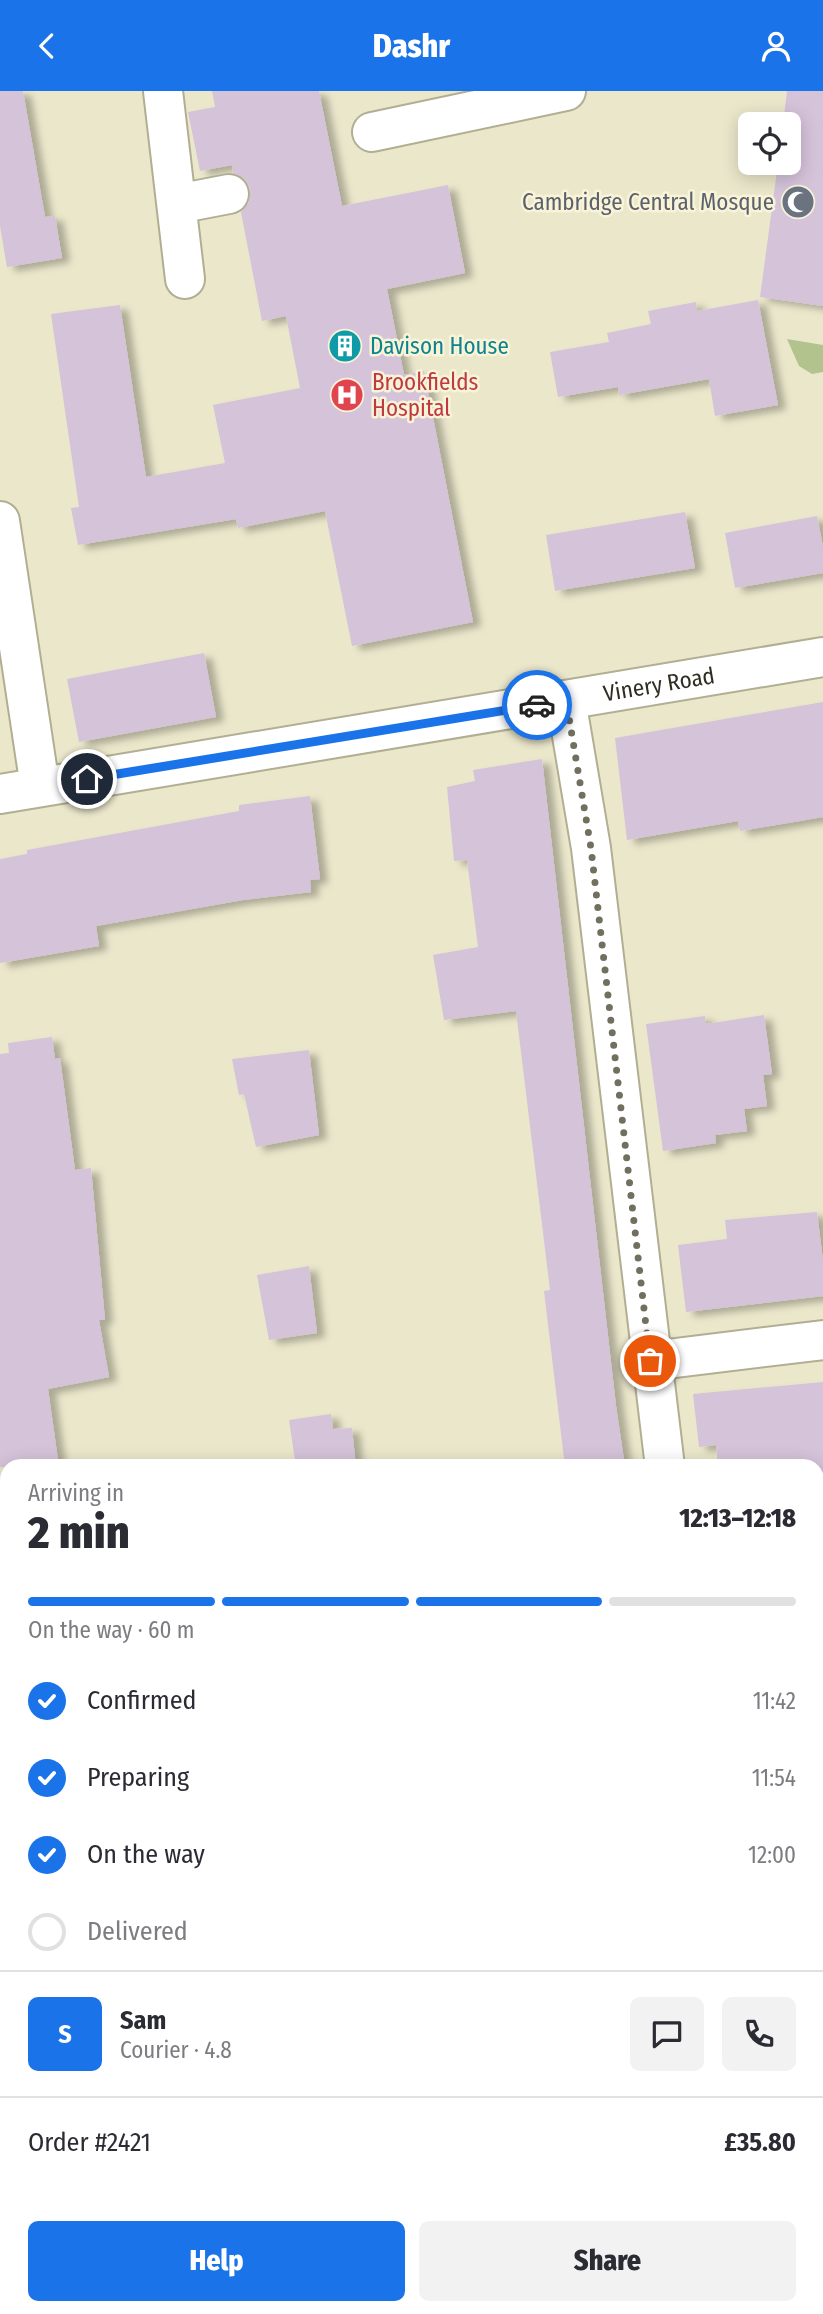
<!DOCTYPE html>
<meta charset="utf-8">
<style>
body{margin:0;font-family:"Fira Sans Condensed",sans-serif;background:#f2f2f3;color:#2b2b33;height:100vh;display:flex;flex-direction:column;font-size:26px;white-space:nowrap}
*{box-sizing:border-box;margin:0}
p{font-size:23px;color:#7c7c81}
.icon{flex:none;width:38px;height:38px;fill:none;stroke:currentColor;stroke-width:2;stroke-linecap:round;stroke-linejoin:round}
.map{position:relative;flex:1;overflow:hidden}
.drawer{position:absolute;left:0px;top:1368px;width:824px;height:856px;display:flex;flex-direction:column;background:#fff;border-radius:21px 21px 0 0;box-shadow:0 4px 18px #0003}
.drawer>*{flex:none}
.fabs{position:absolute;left:738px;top:21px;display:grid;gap:14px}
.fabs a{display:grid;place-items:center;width:63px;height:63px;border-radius:10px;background:#fff;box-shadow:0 4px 18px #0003;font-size:35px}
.pin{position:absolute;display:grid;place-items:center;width:60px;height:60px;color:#fff;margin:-30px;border:4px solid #fff;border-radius:50%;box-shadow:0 2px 7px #0007}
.courier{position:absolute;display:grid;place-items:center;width:70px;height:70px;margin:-35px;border:5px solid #1a73e8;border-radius:50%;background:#fff;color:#222;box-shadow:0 2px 9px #0007}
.head em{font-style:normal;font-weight:800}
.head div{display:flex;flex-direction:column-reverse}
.head{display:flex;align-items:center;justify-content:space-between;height:119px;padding:0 28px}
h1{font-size:46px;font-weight:800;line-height:52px}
.bar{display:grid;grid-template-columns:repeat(4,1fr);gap:10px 7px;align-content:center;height:84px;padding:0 28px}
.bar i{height:9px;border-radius:5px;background:#e1e1e2}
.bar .active{background:#1a73e8}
.bar p{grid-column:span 4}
.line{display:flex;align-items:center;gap:18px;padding:0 28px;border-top:2px solid #e1e1e2}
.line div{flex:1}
.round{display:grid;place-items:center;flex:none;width:74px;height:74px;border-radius:10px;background:#f2f2f3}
ol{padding:0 28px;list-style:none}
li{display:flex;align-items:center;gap:21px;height:77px}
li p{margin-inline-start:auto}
li .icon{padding:7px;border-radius:50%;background:#1a73e8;color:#fff;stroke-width:4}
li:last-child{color:#7c7c81}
li i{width:38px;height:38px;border:4px solid #e1e1e2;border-radius:50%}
.primary-button{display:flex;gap:14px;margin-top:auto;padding:14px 28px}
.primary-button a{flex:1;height:80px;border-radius:10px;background:#1a73e8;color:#fff;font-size:28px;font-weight:800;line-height:80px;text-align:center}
.primary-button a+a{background:#f2f2f3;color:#2b2b33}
header{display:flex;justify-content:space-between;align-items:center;height:91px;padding:0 28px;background:#1a73e8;color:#fff;font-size:32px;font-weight:800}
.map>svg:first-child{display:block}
</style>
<header><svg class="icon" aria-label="back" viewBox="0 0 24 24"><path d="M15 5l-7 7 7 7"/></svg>Dashr<svg class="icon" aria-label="person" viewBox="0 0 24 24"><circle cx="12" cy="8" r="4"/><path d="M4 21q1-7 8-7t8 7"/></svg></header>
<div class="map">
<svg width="823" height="2223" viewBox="0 0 823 2223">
<defs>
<filter id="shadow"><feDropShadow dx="8" dy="4.5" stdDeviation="3.5" flood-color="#0004"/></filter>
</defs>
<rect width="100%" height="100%" fill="#ebe7cb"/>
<!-- green -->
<path fill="#b3c38e" d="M787,248L823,254V281L812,283L799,275Z"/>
<!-- building -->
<path fill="#d5c3da" filter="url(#shadow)" d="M0,0H23L45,126L55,125L62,167L7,176L0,135Z
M212,0H319L342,115L448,94L465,182L387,198L404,284L424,280L473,531L352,555L325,420L238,437L236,428L78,454L71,417L79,416L51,223L120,214L146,386L225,372L213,314L300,297L286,225L262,230L241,121L249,111L250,98L245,88L233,82L232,74L200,80L188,21L215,16Z
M787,0H823V215L760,206L778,72H789V33H783Z
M758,209L778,314L715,325L709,288L619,304L618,296L558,306L550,261L609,251L607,242L651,233L648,220L696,211L697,220Z
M685,421L695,477L555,500L546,444Z
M817,425L823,456V482L735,497L725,442Z
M204,562L216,626L79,651L67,588Z
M823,611V726L740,740L738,730L627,749L615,647Z
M542,668L616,1315L625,1376H565L544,1200L550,1199L516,920L444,929L433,864L478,856L467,769L454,770L447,696L475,690L473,679Z
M310,705L320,788L310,789L311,801L243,809L96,835L99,855L0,872V768L27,763V759L239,720V714Z
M764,924L772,983L763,984L767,1015L744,1018L747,1040L715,1044L716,1052L663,1060L646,933L705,925L706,933Z
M52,946L55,968L60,967L75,1079L91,1077L105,1229H99L109,1286L48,1298L59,1376H0V963L9,962L8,952Z
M309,959L319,1044L256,1056L244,1003L239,1004L232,968Z
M817,1121L823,1170V1205L686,1221L678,1154L727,1148L725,1129Z
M309,1175L317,1242L269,1249L257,1184Z
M823,1291V1441L817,1442V1376H790V1370L718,1376L716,1354L699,1356L693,1303Z
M331,1323L333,1338L352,1337L356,1376H296L289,1329Z"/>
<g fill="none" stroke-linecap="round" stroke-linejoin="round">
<defs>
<g id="minor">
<path d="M163,0L185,188"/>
<path d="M372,41L566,0"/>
<path d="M177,113L229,103"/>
<path d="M0,430L40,696"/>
<path d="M566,609L591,757L665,1376"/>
<path id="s1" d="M0,703L823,566"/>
<path d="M651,1270L823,1249"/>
<path d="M0,1568L7,1567"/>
<path d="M0,1673L7,1672"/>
<path d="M0,1730L7,1779"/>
<path d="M817,1923H823"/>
<path d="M0,1984H7"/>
<path d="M758,2217V2223"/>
</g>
</defs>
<!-- minor casing -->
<use href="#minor" stroke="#b2ae93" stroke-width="42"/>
<!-- minor -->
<use href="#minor" stroke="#fff" stroke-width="38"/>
</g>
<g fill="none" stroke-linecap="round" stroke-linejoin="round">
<!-- done -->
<path stroke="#716f5e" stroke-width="7" stroke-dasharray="0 12.6" d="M537,614L566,609L591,757L650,1270"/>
<!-- route -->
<path stroke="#1a73e8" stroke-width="9" d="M87,688L537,614"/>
</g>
<!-- icons -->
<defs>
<symbol id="mosque-disc" viewBox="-11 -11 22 22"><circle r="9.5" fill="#6b7280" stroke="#f9f4d8"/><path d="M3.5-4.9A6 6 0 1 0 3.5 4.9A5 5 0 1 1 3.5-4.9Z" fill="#fff"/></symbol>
<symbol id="building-disc" viewBox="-11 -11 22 22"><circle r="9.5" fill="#0f9aa8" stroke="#f9f4d8"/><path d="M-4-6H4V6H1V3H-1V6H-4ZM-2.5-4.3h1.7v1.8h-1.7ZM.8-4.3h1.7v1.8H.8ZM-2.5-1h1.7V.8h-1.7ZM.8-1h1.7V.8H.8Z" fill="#fff"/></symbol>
<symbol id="hospital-disc" viewBox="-11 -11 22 22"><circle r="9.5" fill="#e0444e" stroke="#f9f4d8"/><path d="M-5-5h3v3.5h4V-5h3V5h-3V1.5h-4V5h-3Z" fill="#fff"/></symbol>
</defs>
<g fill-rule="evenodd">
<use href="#mosque-disc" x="779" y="92" width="38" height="38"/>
<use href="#building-disc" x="326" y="236" width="38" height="38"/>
<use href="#hospital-disc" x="328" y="285" width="38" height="38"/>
</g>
<g text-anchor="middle" stroke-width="5" stroke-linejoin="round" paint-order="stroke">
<!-- worship labels -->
<g font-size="23" fill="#5b616d" stroke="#f9f4d8" text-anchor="end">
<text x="774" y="119">Cambridge Central Mosque</text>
</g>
<!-- culture labels -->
<g font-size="23" fill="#0d838f" stroke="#f9f4d8" text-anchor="start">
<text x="370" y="263">Davison House</text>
</g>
<!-- health labels -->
<g font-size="23" fill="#be3a42" stroke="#f9f4d8" text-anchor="start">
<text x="372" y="299">Brookfields<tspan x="372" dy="26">Hospital</tspan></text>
</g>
<!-- street labels -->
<g font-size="23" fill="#302e23" stroke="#f9f4d8">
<text dy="8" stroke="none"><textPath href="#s1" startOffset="668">Vinery Road</textPath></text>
</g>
</g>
</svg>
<div class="fabs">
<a><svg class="icon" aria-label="locate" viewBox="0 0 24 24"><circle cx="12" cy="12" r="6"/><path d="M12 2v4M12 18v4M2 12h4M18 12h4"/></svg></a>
</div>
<div class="pin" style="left:650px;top:1270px;background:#ea580c"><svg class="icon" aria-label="bag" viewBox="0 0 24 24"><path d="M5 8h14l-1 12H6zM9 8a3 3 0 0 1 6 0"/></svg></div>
<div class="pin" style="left:87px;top:688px;background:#1f2937"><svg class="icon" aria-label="home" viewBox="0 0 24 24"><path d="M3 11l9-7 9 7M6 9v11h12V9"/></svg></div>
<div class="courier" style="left:537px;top:614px"><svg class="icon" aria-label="car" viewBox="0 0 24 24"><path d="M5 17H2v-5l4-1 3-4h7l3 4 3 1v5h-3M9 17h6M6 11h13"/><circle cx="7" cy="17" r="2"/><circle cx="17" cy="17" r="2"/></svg></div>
<section class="drawer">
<div class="head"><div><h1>2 min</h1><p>Arriving in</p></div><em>12:13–12:18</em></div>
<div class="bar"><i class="active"></i><i class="active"></i><i class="active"></i><i></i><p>On the way · 60 m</p></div>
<ol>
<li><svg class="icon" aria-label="check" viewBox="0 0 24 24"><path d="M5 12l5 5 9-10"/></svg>Confirmed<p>11:42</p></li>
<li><svg class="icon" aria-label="check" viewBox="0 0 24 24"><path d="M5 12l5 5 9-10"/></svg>Preparing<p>11:54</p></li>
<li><svg class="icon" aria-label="check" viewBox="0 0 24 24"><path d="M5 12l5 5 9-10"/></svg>On the way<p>12:00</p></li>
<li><i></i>Delivered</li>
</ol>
<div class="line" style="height:126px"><b class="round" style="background:#1a73e8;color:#fff">S</b><div><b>Sam</b><p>Courier · 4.8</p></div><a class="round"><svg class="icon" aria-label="chat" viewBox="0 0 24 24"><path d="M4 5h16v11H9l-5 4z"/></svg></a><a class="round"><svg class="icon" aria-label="phone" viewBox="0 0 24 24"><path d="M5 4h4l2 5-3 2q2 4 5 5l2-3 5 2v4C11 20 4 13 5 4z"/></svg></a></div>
<div class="line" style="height:91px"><div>Order #2421</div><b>£35.80</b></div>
<div class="primary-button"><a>Help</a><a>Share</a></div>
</section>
</div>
